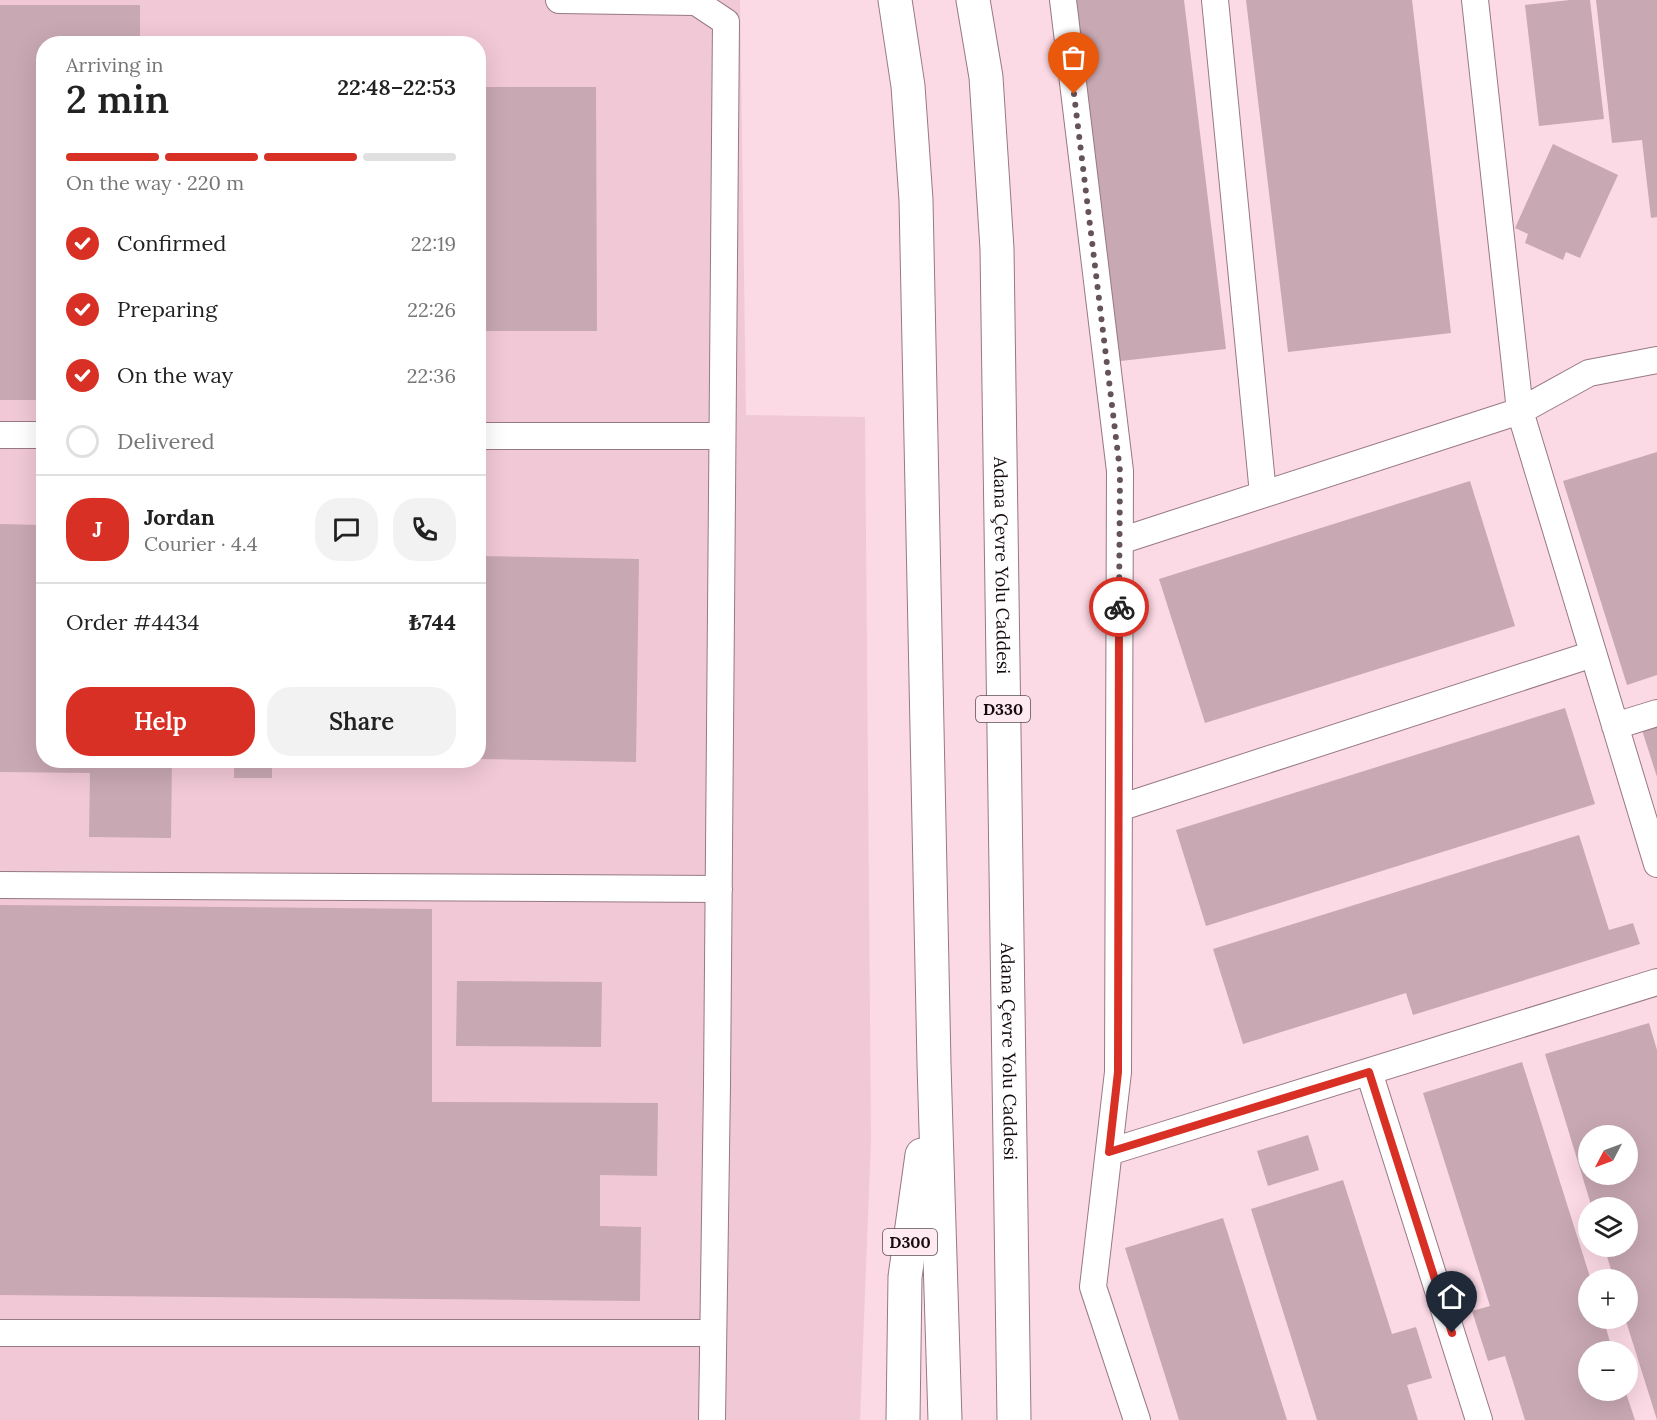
<!DOCTYPE html>
<meta charset="utf-8">
<style>
body{margin:0;font-family:Lora,serif;background:#f2f2f2;color:#222;height:100vh;display:flex;flex-direction:column;font-size:22px;white-space:nowrap}
*{box-sizing:border-box;margin:0}
p{font-size:20px;color:#767676}
.icon{flex:none;width:33px;height:33px;fill:none;stroke:currentColor;stroke-width:2;stroke-linecap:round;stroke-linejoin:round}
.map{position:relative;flex:1;overflow:hidden}
.panel{position:absolute;left:36px;top:36px;width:450px;height:732px;display:flex;flex-direction:column;background:#fff;border-radius:24px;box-shadow:0 6px 24px #0002}
.panel>*{flex:none}
.needle{width:39px;rotate:229deg}
.tools{position:absolute;left:1578px;top:1125px;display:grid;gap:12px}
.tools a{display:grid;place-items:center;width:60px;height:60px;border-radius:50%;background:#fff;box-shadow:0 6px 24px #0002;font-size:30px}
.pin{position:absolute;display:grid;place-items:center;width:51px;height:51px;color:#fff;margin:-62px -26px;border-radius:50% 50% 50% 0;rotate:-45deg;box-shadow:0 0 6px #0007}
.pin .icon{rotate:45deg}
.courier{position:absolute;display:grid;place-items:center;width:60px;height:60px;margin:-30px;border:4px solid #d93025;border-radius:50%;background:#fff;color:#222;box-shadow:0 2px 8px #0007}
.overview em{font-style:normal;font-weight:600}
.overview div{display:flex;flex-direction:column-reverse}
.overview{display:flex;align-items:center;justify-content:space-between;height:102px;padding:0 30px}
h1{font-size:39px;font-weight:600;line-height:45px}
.bar{display:grid;grid-template-columns:repeat(4,1fr);gap:9px 6px;align-content:center;height:72px;padding:0 30px}
.bar i{height:8px;border-radius:4px;background:#e0e0e0}
.bar .active{background:#d93025}
.bar p{grid-column:span 4}
.line{display:flex;align-items:center;gap:15px;padding:0 30px;border-top:2px solid #e0e0e0}
.line div{flex:1}
.round{display:grid;place-items:center;flex:none;width:63px;height:63px;border-radius:24px;background:#f2f2f2}
ol{padding:0 30px;list-style:none}
li{display:flex;align-items:center;gap:18px;height:66px}
li p{margin-inline-start:auto}
li .icon{padding:6px;border-radius:50%;background:#d93025;color:#fff;stroke-width:4}
li:last-child{color:#767676}
li i{width:33px;height:33px;border:3px solid #e0e0e0;border-radius:50%}
.button{display:flex;gap:12px;margin-top:auto;padding:12px 30px}
.button a{flex:1;height:69px;border-radius:24px;background:#d93025;color:#fff;font-size:24px;font-weight:600;line-height:69px;text-align:center}
.button a+a{background:#f2f2f2;color:#222}
.map>svg:first-child{display:block}
</style>
<div class="map">
<svg width="1657" height="1420" viewBox="0 0 1657 1420">
<rect width="100%" height="100%" fill="#fbd9e5"/>
<!-- built -->
<path fill="#f1c8d6" fill-rule="evenodd" d="M0,0H740L746,415L865,417L871,1139L860,1420H0ZM44,44H478V760H44Z"/>
<!-- building -->
<path fill="#c8a8b3" fill-rule="evenodd" d="M1069,0H1184L1226,349L1112,362Z
M1246,0H1412L1451,333L1288,352Z
M1570,0H1590L1604,119L1539,126L1525,5Z
M1596,0H1657V217L1651,218L1642,140L1612,143Z
M0,5H140V44H44V400H0Z
M478,87H596L597,331H478Z
M1553,144L1618,175L1580,258L1566,252L1563,260L1525,243L1528,234L1515,228Z
M1657,452V675L1627,685L1563,481Z
M1470,481L1515,626L1205,723L1159,579Z
M0,524L44,525V760H172L171,838L89,837L90,773L0,772Z
M478,556L639,559L636,762L478,759Z
M1565,708L1595,804L1206,926L1176,830Z
M1657,725V777L1642,730Z
M234,760H272V778H234Z
M1579,835L1609,930L1633,923L1640,944L1413,1015L1406,993L1243,1044L1213,949Z
M0,905L432,909V1102L658,1103L657,1176L600,1175V1226L641,1227L640,1301L0,1295Z
M457,981L602,982L601,1047L456,1046Z
M1649,1023L1657,1050V1420L1625,1318H1628V1280H1614L1604,1246H1628V1208H1592L1545,1054ZM1588,1136H1628V1174H1588Z
M1522,1062L1591,1280L1588,1318H1603L1613,1352H1588V1390H1625L1635,1420H1525L1505,1356L1488,1361L1472,1311L1490,1306L1423,1093Z
M1308,1135L1319,1170L1268,1186L1257,1151Z
M1343,1180L1392,1334L1416,1327L1432,1378L1407,1385L1418,1420H1317L1251,1209Z
M1223,1218L1287,1420H1179L1125,1248Z"/>
<g fill="none" stroke-linecap="round" stroke-linejoin="round">
<defs>
<path id="minor" d="M559,0L696,2L726,22L717,1085L712,1420
M1063,0L1120,471L1118,1072L1093,1287L1137,1420
M1215,0L1263,494
M1475,0L1520,411L1657,864
M0,435H44
M478,436H722
M1120,541L1520,411L1589,373L1657,360
M1615,726L1657,713
M1119,808L1593,654
M0,885L719,889
M1369,1072L1479,1420
M1109,1152L1657,982
M0,1333H713"/>
<g id="trunk">
<path d="M895,0L908,86L916,200L934,1064L945,1420"/>
<path id="s1" d="M973,0L986,77L997,249L1014,1420"/>
<path d="M903,1420L905,1277L922,1155"/>
</g>
</defs>
<!-- minor casing -->
<use href="#minor" stroke="#977983" stroke-width="28"/>
<!-- trunk casing -->
<use href="#trunk" stroke="#977983" stroke-width="35"/>
<!-- minor -->
<use href="#minor" stroke="#fff" stroke-width="26"/>
<!-- trunk -->
<use href="#trunk" stroke="#fff" stroke-width="33"/>
</g>
<g fill="none" stroke-linecap="round" stroke-linejoin="round">
<!-- done -->
<path stroke="#665259" stroke-width="6" stroke-dasharray="0 10.8" d="M1074,94L1120,471L1119,607"/>
<!-- route -->
<path stroke="#d93025" stroke-width="8" d="M1119,607L1118,1072L1109,1152L1369,1072L1452,1333"/>
</g>
<g text-anchor="middle" stroke-width="4.5" stroke-linejoin="round" paint-order="stroke">
<!-- shield labels -->
<g fill="#ffeaf1" stroke="#5b4d52" stroke-width="1.5">
<rect x="976" y="696" width="54" height="26" rx="4.5"/>
<rect x="883" y="1229" width="54" height="26" rx="4.5"/>
</g>
<g font-size="16" font-weight="bold" fill="#150a0e">
<text x="1003" y="715">D330</text>
<text x="910" y="1248">D300</text>
</g>
<!-- street labels -->
<g font-size="18" fill="#150a0e" stroke="#ffeaf1">
<text dy="6" stroke="none"><textPath href="#s1" startOffset="567">Adana Çevre Yolu Caddesi</textPath></text>
<text dy="6" stroke="none"><textPath href="#s1" startOffset="1053">Adana Çevre Yolu Caddesi</textPath></text>
</g>
</g>
</svg>
<div class="tools">
<a><svg class="needle" viewBox="-14 -14 28 28"><path d="M0-13l5 13h-10z" fill="#e53935"/><path d="M0 13l5-13h-10z" fill="#767676"/></svg></a>
<a><svg class="icon" aria-label="layers" viewBox="0 0 24 24"><path d="M12 4l9 5-9 5-9-5zM3 14l9 5 9-5"/></svg></a>
<a>+</a>
<a>−</a>
</div>
<div class="pin" style="left:1074px;top:94px;background:#ea580c"><svg class="icon" aria-label="bag" viewBox="0 0 24 24"><path d="M5 8h14l-1 12H6zM9 8a3 3 0 0 1 6 0"/></svg></div>
<div class="pin" style="left:1452px;top:1333px;background:#1f2937"><svg class="icon" aria-label="home" viewBox="0 0 24 24"><path d="M3 11l9-7 9 7M6 9v11h12V9"/></svg></div>
<div class="courier" style="left:1119px;top:607px"><svg class="icon" aria-label="bike" viewBox="0 0 24 24"><circle cx="6" cy="16" r="4"/><circle cx="18" cy="16" r="4"/><path d="M6 16l4-8h5l3 8M10 8l3 8H6M13 5h3"/></svg></div>
<section class="panel">
<div class="overview"><div><h1>2 min</h1><p>Arriving in</p></div><em>22:48–22:53</em></div>
<div class="bar"><i class="active"></i><i class="active"></i><i class="active"></i><i></i><p>On the way · 220 m</p></div>
<ol>
<li><svg class="icon" aria-label="check" viewBox="0 0 24 24"><path d="M5 12l5 5 9-10"/></svg>Confirmed<p>22:19</p></li>
<li><svg class="icon" aria-label="check" viewBox="0 0 24 24"><path d="M5 12l5 5 9-10"/></svg>Preparing<p>22:26</p></li>
<li><svg class="icon" aria-label="check" viewBox="0 0 24 24"><path d="M5 12l5 5 9-10"/></svg>On the way<p>22:36</p></li>
<li><i></i>Delivered</li>
</ol>
<div class="line" style="height:108px"><b class="round" style="background:#d93025;color:#fff">J</b><div><b>Jordan</b><p>Courier · 4.4</p></div><a class="round"><svg class="icon" aria-label="chat" viewBox="0 0 24 24"><path d="M4 5h16v11H9l-5 4z"/></svg></a><a class="round"><svg class="icon" aria-label="phone" viewBox="0 0 24 24"><path d="M5 4h4l2 5-3 2q2 4 5 5l2-3 5 2v4C11 20 4 13 5 4z"/></svg></a></div>
<div class="line" style="height:78px"><div>Order #4434</div><b>₺744</b></div>
<div class="button"><a>Help</a><a>Share</a></div>
</section>
</div>
